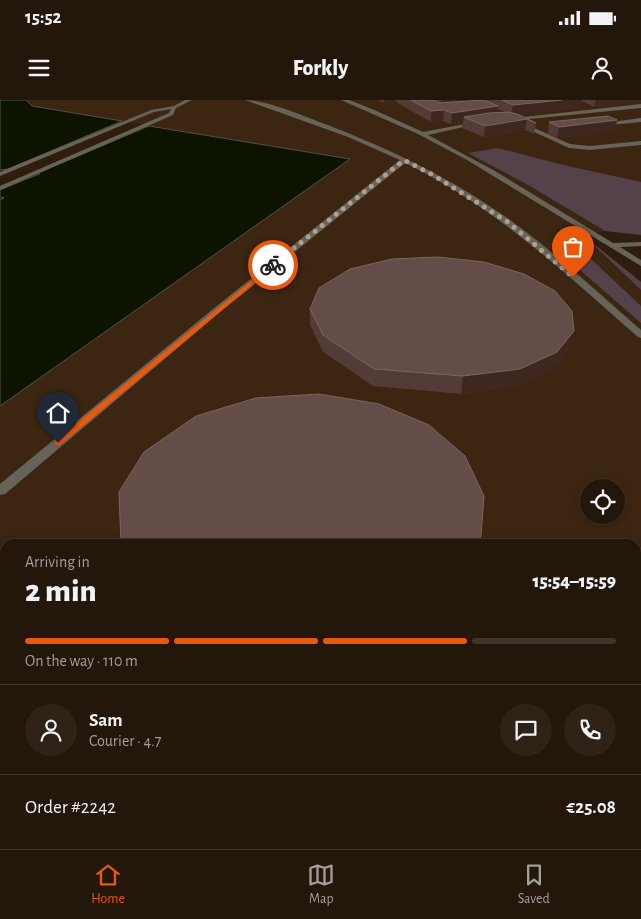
<!DOCTYPE html>
<meta charset="utf-8">
<style>
body{margin:0;font-family:"Alegreya Sans",sans-serif;background:#2f2318;color:#f1f3f6;height:100vh;display:flex;flex-direction:column;font-size:19px;white-space:nowrap}
*{box-sizing:border-box;margin:0}
p{font-size:16px;color:#a39f9c}
.icon{flex:none;width:28px;height:28px;fill:none;stroke:currentColor;stroke-width:2;stroke-linecap:round;stroke-linejoin:round}
.map{position:relative;flex:1;overflow:hidden}
.panel{position:absolute;left:0px;top:439px;width:641px;height:311px;display:flex;flex-direction:column;background:#23160a;border-radius:15px 15px 0 0;box-shadow:0 2px 8px #0003,0 0 0 1px #40352b}
.panel>*{flex:none}
.fabs{position:absolute;left:580px;top:379px;display:grid;gap:10px}
.fabs a{display:grid;place-items:center;width:45px;height:45px;border-radius:50%;background:#23160a;box-shadow:0 2px 8px #0003,0 0 0 1px #40352b;font-size:25px}
.pin{position:absolute;display:grid;place-items:center;width:42px;height:42px;color:#fff;margin:-51px -21px;border-radius:50% 50% 50% 0;rotate:-45deg;box-shadow:0 0 5px #0007}
.pin .icon{rotate:45deg}
.courier{position:absolute;display:grid;place-items:center;width:50px;height:50px;margin:-25px;border:4px solid #ea580c;border-radius:50%;background:#fff;color:#222;box-shadow:0 1px 6px #0007}
.head em{font-style:normal;font-weight:800}
.head div{display:flex;flex-direction:column-reverse}
.head{display:flex;align-items:center;justify-content:space-between;height:85px;padding:0 25px}
h1{font-size:32px;font-weight:800;line-height:38px}
.bar{display:grid;grid-template-columns:repeat(4,1fr);gap:8px 5px;align-content:center;height:60px;padding:0 25px}
.bar i{height:6px;border-radius:4px;background:#40352b}
.bar .active{background:#ea580c}
.bar p{grid-column:span 4}
.line{display:flex;align-items:center;gap:12px;padding:0 25px;border-top:1px solid #40352b}
.line div{flex:1}
.round{display:grid;place-items:center;flex:none;width:52px;height:52px;border-radius:26px;background:#2f2318}
.status{display:flex;justify-content:space-between;align-items:center;height:35px;padding:0 25px;background:#23160a;direction:ltr}
.status svg{height:14px;fill:currentColor}
header{display:flex;justify-content:space-between;align-items:center;height:65px;padding:0 25px;background:#23160a;font-size:22px;font-weight:800}
.dock{display:flex;justify-content:space-around;align-items:center;height:70px;border-top:1px solid #40352b;background:#23160a;font-size:14px;color:#a39f9c}
.dock a{display:grid;justify-items:center;gap:2px}
.dock .active{color:#ea580c}
.map>svg:first-child{display:block}
</style>
<div class="status"><b>15:52</b><svg viewBox="0 0 49 12"><path d="M0 12V9h3v3zM5 12V6h3v6zM10 12V3h3v9zM15 12V0h3v12zM26 1h20v11H26zM47 4h2v5h-2z"/></svg></div>
<header><svg class="icon" aria-label="menu" viewBox="0 0 24 24"><path d="M4 6h16M4 12h16M4 18h16"/></svg>Forkly<svg class="icon" aria-label="person" viewBox="0 0 24 24"><circle cx="12" cy="8" r="4"/><path d="M4 21q1-7 8-7t8 7"/></svg></header>
<div class="map">
<svg width="641" height="749" viewBox="0 0 641 749">
<rect width="100%" height="100%" fill="#2f1d0e"/>
<!-- built -->
<path fill="#3c2511" fill-rule="evenodd" d="M26,0H641V91L534,86L540,92L605,131L583,136L641,190V731H636V444H5V745H70L0,747V306L349,59L32,6ZM589,388H616V415H589Z"/>
<!-- green -->
<path fill="#554149" d="M498,48L559,64L641,82V135L605,131L530,86L468,53Z
M584,136L641,182V190Z
M572,141L641,206V223L550,144Z"/>
<!-- water -->
<path fill="#0c1401" stroke="#515343" d="M0,0H26L32,6L122,21L8,69L0,70Z
M149,26L350,59L0,306V100L4,98L0,97V90L29,78L40,74L38,73Z
M636,731H641V749H0V747L70,745H636Z"/>
<g fill="none" stroke-linecap="round" stroke-linejoin="round">
<!-- service -->
<path fill="#666358" fill-rule="evenodd" d="M185,0H192L176,8L173,15L0,90V86L169,13L171,9L154,12L0,76V72L151,10L174,6Z
M245,0C267,0 304,16 325,24C390,49 453,79 510,120C556,153 598,193 641,230V238L638,237C564,172 494,106 405,63L219,213L5,394L0,395V384L213,209L400,60L348,37Z
M341,0H349L372,9L423,32L481,21V23L428,35L495,71L613,143L641,142V146L620,147L641,160V166L467,60L418,34Z
M641,4V8L509,21L506,19Z
M641,18V22L600,26L597,24Z
M521,22L570,44L590,46L641,41V45L590,50L569,48L519,25Z
M0,610L5,611V626L0,625Z
M636,629H641V645H636Z
M636,682H641V700H636Z
M0,697H5V715H0Z"/>
</g>
<!-- wall -->
<path fill="#533b37" fill-rule="evenodd" d="M378,0H471V1L479,0H641V1L594,7L582,1L581,8L517,14L536,23L534,34L525,30L484,37L462,28L463,22L451,24L443,21L431,22L396,2L384,3ZM498,9L505,12L497,13Z
M549,22L615,31L557,38L548,33Z
M310,209L570,248L553,269L517,286L461,294L373,286L323,252L310,225Z"/>
<!-- shaded-wall -->
<path fill="#3d271f" d="M384,0H396V2L384,3Z
M441,0H471V4L440,6Z
M562,0H582L581,8L511,15L513,5Z
M596,0H641V1L594,7Z
M498,6L497,17H464L463,22L451,24L452,13Z
M444,10L443,21L431,22V11Z
M527,19L525,30L484,37L485,26Z
M617,20L615,31L557,38L559,27Z
M574,231L570,248L553,269L517,286L461,294L463,276Z
M481,436L480,444H476Z"/>
<!-- building -->
<path fill="#644d49" stroke="#7a6560" d="M411,0H433L439,3L484,0L498,6L452,13L444,10L431,11Z
M502,0H562L513,5Z
M509,12L520,15L527,19L536,23L527,19L485,26L464,17L489,13Z
M608,16L617,20L559,27L549,22Z
M438,157L484,162L524,174L555,191L572,211L574,231L557,252L520,269L463,276L374,269L323,235L310,209L319,188L350,169L392,159Z
M319,294L379,304L429,325L465,356L484,396L481,436L476,444H121L119,392L144,352L196,316L256,298Z"/>
<!-- route -->
<path fill="#ea580c" d="M273,163L275,166L60,345H55V341Z"/>
<g fill="none" stroke-linecap="round" stroke-linejoin="round">
<!-- done -->
<path stroke="#aea094" stroke-width="5" stroke-dasharray="0 9" d="M273,165L404,60L433,75L508,122L573,177"/>
</g>
</svg>
<div class="fabs">
<a><svg class="icon" aria-label="locate" viewBox="0 0 24 24"><circle cx="12" cy="12" r="6"/><path d="M12 2v4M12 18v4M2 12h4M18 12h4"/></svg></a>
</div>
<div class="pin" style="left:573px;top:177px;background:#ea580c"><svg class="icon" aria-label="bag" viewBox="0 0 24 24"><path d="M5 8h14l-1 12H6zM9 8a3 3 0 0 1 6 0"/></svg></div>
<div class="pin" style="left:58px;top:343px;background:#1f2937"><svg class="icon" aria-label="home" viewBox="0 0 24 24"><path d="M3 11l9-7 9 7M6 9v11h12V9"/></svg></div>
<div class="courier" style="left:273px;top:165px"><svg class="icon" aria-label="bike" viewBox="0 0 24 24"><circle cx="6" cy="16" r="4"/><circle cx="18" cy="16" r="4"/><path d="M6 16l4-8h5l3 8M10 8l3 8H6M13 5h3"/></svg></div>
<section class="panel">
<div class="head"><div><h1>2 min</h1><p>Arriving in</p></div><em>15:54–15:59</em></div>
<div class="bar"><i class="active"></i><i class="active"></i><i class="active"></i><i></i><p>On the way · 110 m</p></div>
<div class="line" style="height:90px"><a class="round"><svg class="icon" aria-label="person" viewBox="0 0 24 24"><circle cx="12" cy="8" r="4"/><path d="M4 21q1-7 8-7t8 7"/></svg></a><div><b>Sam</b><p>Courier · 4.7</p></div><a class="round"><svg class="icon" aria-label="chat" viewBox="0 0 24 24"><path d="M4 5h16v11H9l-5 4z"/></svg></a><a class="round"><svg class="icon" aria-label="phone" viewBox="0 0 24 24"><path d="M5 4h4l2 5-3 2q2 4 5 5l2-3 5 2v4C11 20 4 13 5 4z"/></svg></a></div>
<div class="line" style="height:65px"><div>Order #2242</div><b>€25.08</b></div>
</section>
</div>
<nav class="dock">
<a class="active"><svg class="icon" aria-label="home" viewBox="0 0 24 24"><path d="M3 11l9-7 9 7M6 9v11h12V9"/></svg>Home</a>
<a><svg class="icon" aria-label="map" viewBox="0 0 24 24"><path d="M3 6l6-2 6 2 6-2v14l-6 2-6-2-6 2zM9 4v14M15 6v14"/></svg>Map</a>
<a><svg class="icon" aria-label="saved" viewBox="0 0 24 24"><path d="M7 4h10v16l-5-4-5 4z"/></svg>Saved</a>
</nav>
